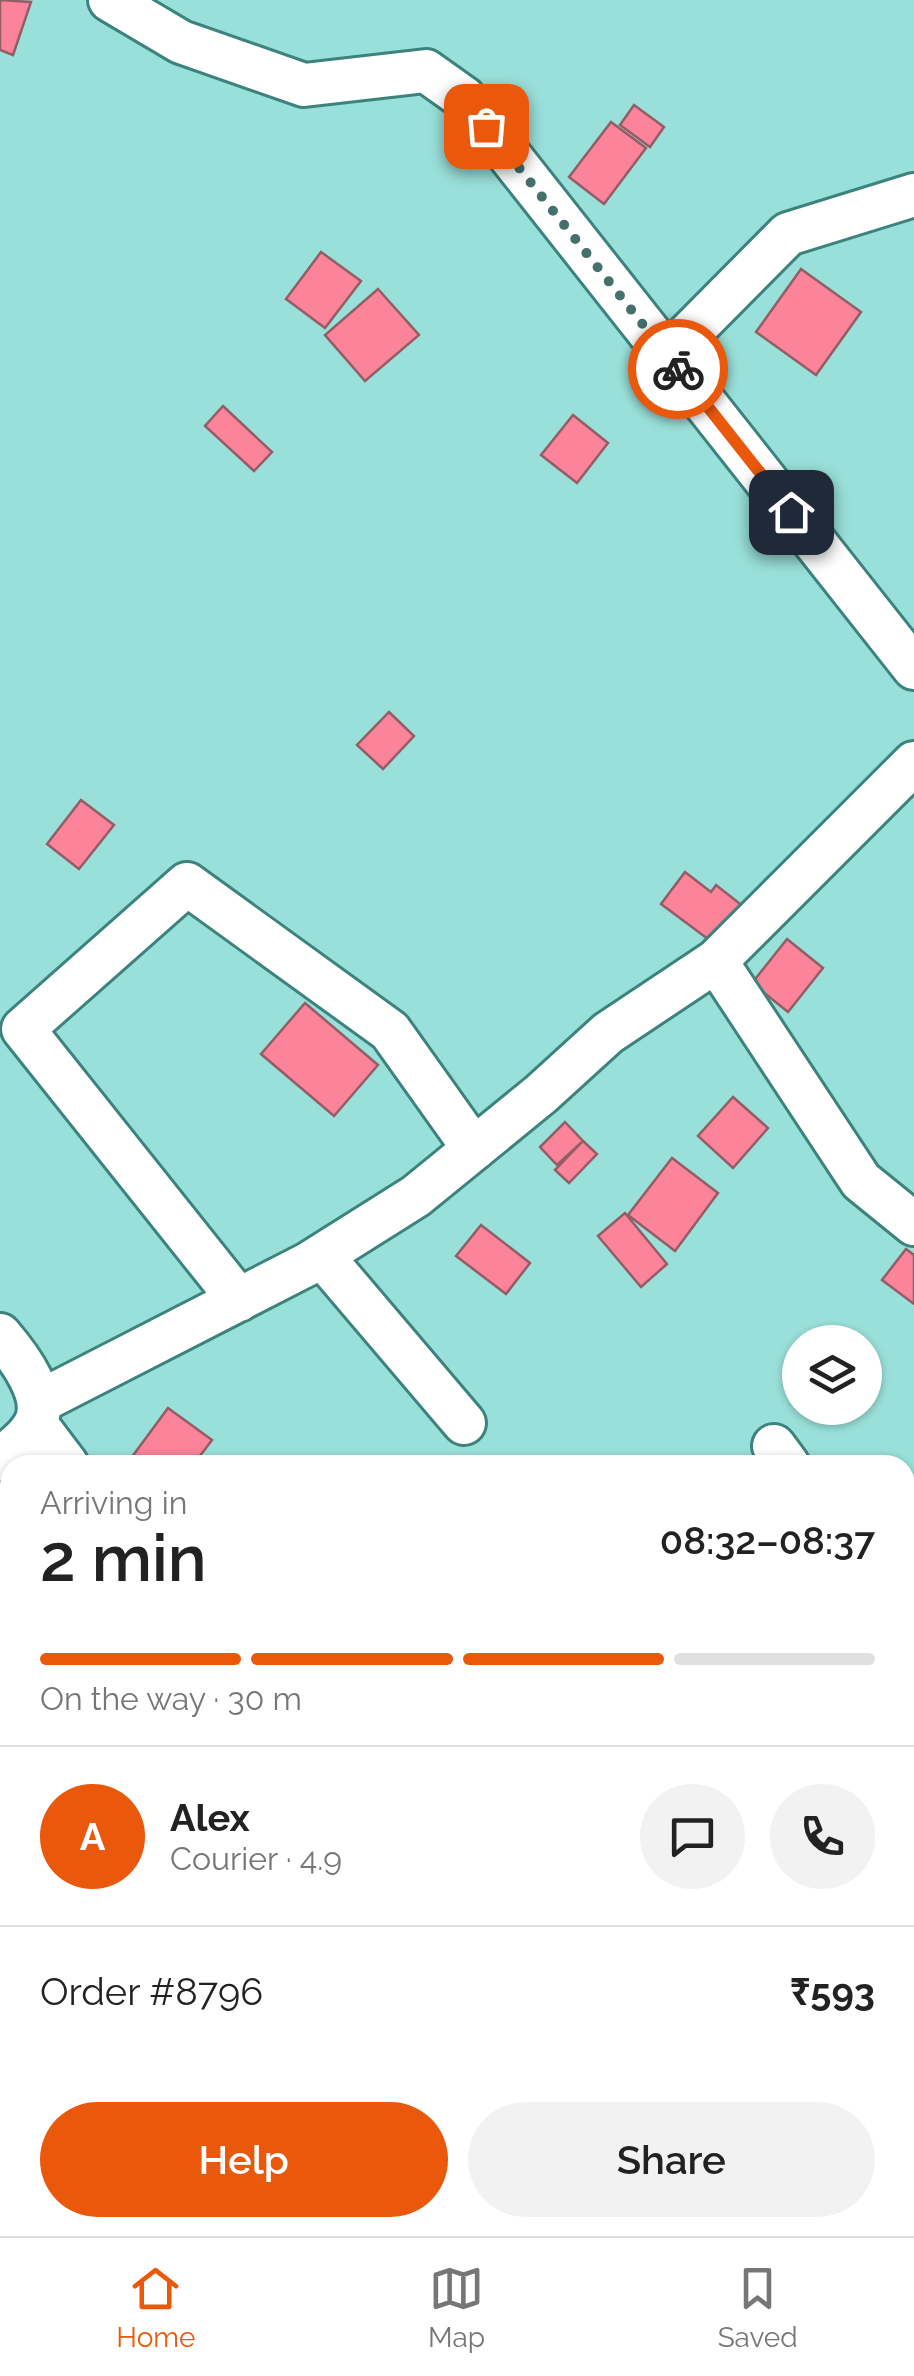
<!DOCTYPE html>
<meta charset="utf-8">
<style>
body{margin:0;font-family:Raleway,sans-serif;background:#f2f2f2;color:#222;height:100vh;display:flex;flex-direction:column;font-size:38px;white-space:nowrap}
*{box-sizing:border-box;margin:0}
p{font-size:32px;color:#767676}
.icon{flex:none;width:55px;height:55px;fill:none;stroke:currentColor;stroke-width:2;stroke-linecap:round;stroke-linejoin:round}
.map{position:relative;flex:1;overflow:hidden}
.panel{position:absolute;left:0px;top:1455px;width:915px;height:782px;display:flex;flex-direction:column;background:#fff;border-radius:30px 30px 0 0;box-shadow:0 2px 8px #0004}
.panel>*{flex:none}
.tools{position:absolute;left:782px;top:1325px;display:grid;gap:20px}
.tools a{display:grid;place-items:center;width:100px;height:100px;border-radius:50%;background:#fff;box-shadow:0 2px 8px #0004;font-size:50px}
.pin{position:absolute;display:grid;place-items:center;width:85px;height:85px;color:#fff;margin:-42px;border-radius:20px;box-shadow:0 5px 15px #0006}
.courier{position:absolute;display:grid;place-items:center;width:100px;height:100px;margin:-50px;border:8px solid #ea580c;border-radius:50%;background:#fff;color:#222;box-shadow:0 2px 12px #0007}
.headline em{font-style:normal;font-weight:600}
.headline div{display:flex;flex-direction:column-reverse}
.headline{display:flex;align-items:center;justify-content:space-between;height:170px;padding:0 40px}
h1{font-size:65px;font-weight:600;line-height:75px}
.bar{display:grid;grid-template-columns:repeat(4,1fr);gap:15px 10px;align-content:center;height:120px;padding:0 40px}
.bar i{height:12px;border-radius:8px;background:#e0e0e0}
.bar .active{background:#ea580c}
.bar p{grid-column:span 4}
.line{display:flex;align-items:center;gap:25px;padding:0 40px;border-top:2px solid #e0e0e0}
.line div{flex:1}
.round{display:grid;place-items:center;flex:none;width:105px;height:105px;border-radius:52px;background:#f2f2f2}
.cta{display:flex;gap:20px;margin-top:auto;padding:20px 40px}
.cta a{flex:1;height:115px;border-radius:60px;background:#ea580c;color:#fff;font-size:40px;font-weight:600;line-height:115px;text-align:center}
.cta a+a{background:#f2f2f2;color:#222}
.tab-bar{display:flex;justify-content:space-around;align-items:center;height:140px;border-top:2px solid #e0e0e0;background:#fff;font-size:28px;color:#767676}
.tab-bar a{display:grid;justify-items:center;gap:5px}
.tab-bar .active{color:#ea580c}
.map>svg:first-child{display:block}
</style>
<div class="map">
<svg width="914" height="2236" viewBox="0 0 914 2236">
<rect width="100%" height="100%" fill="#9ae0da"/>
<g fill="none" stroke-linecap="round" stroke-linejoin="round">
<!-- stream -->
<path stroke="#47a0f1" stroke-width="11" d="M905,1861L914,1856
M125,2236L128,2228"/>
</g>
<!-- building -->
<path fill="#fb839a" stroke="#925d65" stroke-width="2.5" d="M0,0L31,2L13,55L0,50Z
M634,105L664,127L650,147L620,125Z
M611,122L646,148L604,204L569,177Z
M321,252L361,281L325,328L286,299Z
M801,269L861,312L816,375L756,332Z
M378,289L419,335L365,381L325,335Z
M223,406L272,452L254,471L205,426Z
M573,415L608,443L577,483L541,455Z
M389,712L414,736L383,769L357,745Z
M81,800L114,825L79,869L47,844Z
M685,872L711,892L716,885L744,907L716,945L661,904Z
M787,939L823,968L788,1012L752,983Z
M305,1003L378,1065L334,1116L261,1054Z
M733,1097L768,1128L733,1168L698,1136Z
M565,1122L583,1141L557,1165L540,1147Z
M583,1141L597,1154L569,1183L555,1170Z
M672,1158L718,1193L675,1251L628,1215Z
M625,1213L667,1264L641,1287L598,1236Z
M481,1225L530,1263L506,1294L456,1256Z
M906,1249L914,1255V1304L882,1280Z
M168,1408L212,1440L193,1465H126Z
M10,1892V2006L6,2009L10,2014V2027L0,2034V1899Z
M3,2154L10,2159V2203L0,2216V2159Z"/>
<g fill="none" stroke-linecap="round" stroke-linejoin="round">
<defs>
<path id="minor" d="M110,0L181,42L304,85L426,71L464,98L914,668
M667,356L788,234L914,195
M716,961L861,1181L914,1224
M322,1256L464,1423
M239,1300L23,1029L187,884L390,1031L474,1149
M0,1335C18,1356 51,1398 34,1426C27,1439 12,1450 0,1459
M39,1402L308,1264L416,1196L541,1094L608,1033L716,961L914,763
M36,1424L67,1465
M774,1446L788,1465
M905,1628L914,1641
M0,1640L10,1652
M905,1818L914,1814
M76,2236L81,2228"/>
</defs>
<!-- minor casing -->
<use href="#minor" stroke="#3c827d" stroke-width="48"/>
<!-- minor -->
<use href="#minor" stroke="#fff" stroke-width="42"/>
</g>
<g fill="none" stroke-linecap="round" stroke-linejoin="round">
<!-- done -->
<path stroke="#45706c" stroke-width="10" stroke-dasharray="0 18" d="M486,126L678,369"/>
<!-- route -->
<path stroke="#ea580c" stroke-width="12" d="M678,369L791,512"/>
</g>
</svg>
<div class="tools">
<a><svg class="icon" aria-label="layers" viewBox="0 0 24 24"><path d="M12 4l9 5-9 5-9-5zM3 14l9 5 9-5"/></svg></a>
</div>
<div class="pin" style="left:486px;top:126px;background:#ea580c"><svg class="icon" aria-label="bag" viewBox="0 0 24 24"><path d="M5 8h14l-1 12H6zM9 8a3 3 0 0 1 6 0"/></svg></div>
<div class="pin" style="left:791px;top:512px;background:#1f2937"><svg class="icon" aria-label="home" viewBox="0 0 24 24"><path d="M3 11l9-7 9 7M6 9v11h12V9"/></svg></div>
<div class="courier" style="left:678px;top:369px"><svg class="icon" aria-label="bike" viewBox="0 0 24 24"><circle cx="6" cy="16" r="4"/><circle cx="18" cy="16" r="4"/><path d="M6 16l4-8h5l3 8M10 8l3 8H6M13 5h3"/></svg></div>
<section class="panel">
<div class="headline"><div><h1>2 min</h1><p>Arriving in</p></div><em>08:32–08:37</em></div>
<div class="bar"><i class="active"></i><i class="active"></i><i class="active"></i><i></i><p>On the way · 30 m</p></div>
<div class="line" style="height:180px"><b class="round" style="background:#ea580c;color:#fff">A</b><div><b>Alex</b><p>Courier · 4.9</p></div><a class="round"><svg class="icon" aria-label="chat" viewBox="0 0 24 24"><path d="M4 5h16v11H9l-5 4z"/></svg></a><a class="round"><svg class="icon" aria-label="phone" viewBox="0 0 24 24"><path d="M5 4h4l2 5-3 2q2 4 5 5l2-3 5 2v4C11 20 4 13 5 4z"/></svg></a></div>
<div class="line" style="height:130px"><div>Order #8796</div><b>₹593</b></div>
<div class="cta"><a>Help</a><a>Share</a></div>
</section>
</div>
<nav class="tab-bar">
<a class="active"><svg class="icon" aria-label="home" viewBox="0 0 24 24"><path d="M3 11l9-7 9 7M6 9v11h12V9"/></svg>Home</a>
<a><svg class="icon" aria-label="map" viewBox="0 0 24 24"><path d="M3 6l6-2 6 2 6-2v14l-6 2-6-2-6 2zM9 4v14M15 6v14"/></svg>Map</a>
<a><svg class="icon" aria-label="saved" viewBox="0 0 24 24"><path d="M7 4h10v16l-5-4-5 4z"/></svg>Saved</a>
</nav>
